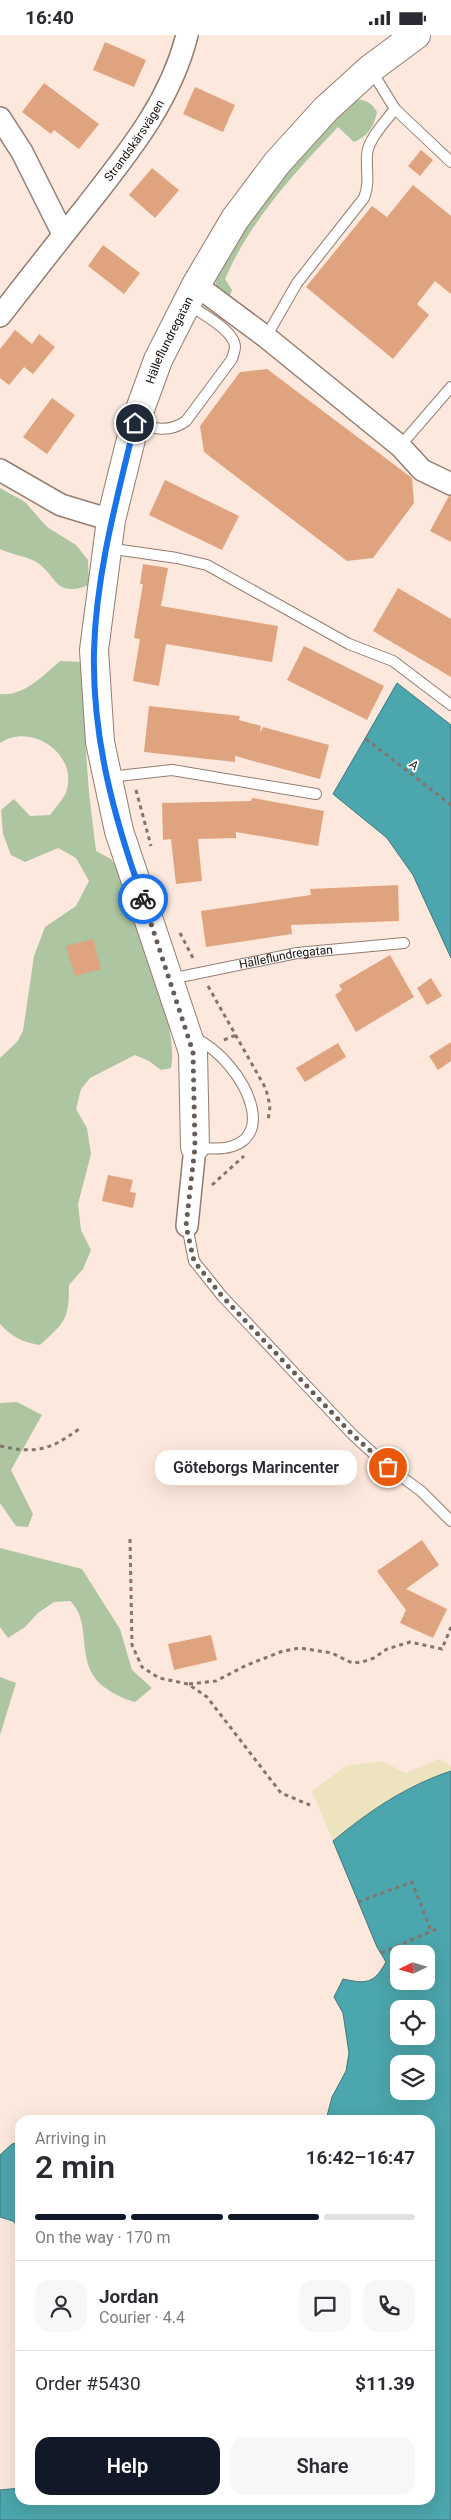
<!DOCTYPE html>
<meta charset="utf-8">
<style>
body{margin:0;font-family:Roboto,sans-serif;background:#f7f7f7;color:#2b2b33;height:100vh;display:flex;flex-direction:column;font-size:19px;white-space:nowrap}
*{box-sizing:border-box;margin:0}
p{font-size:16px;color:#7c7c81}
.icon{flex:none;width:28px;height:28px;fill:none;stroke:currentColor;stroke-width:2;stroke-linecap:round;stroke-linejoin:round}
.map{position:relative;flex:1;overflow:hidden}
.side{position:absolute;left:15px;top:2080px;width:420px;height:390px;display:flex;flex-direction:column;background:#fff;border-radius:15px;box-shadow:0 5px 20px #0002}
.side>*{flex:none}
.needle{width:32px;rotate:265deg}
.controls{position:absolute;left:390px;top:1910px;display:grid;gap:10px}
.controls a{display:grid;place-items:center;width:45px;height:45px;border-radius:10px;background:#fff;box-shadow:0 5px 20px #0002;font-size:25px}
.pin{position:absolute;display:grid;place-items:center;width:42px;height:42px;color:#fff;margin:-21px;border:2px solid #fff;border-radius:50%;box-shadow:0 1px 5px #0007}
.courier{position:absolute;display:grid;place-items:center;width:50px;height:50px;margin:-25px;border:4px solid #1a73e8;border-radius:50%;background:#fff;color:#222;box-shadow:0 1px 6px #0007}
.bubble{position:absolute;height:35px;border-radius:15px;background:#fff;box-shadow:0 5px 20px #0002;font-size:16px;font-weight:600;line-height:35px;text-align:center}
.overview em{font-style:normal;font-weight:600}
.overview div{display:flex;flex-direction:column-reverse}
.overview{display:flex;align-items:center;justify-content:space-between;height:85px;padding:0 20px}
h1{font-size:32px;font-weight:600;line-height:38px}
.bar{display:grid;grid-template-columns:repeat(4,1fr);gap:8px 5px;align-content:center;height:60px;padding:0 20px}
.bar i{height:6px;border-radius:4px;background:#e1e1e2}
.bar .selected{background:#111827}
.bar p{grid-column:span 4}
.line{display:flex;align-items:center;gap:12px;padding:0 20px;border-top:1px solid #e1e1e2}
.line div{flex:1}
.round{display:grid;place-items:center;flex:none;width:52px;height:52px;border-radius:15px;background:#f7f7f7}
.button{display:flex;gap:10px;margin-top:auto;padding:10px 20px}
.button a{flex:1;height:58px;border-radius:15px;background:#111827;color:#fff;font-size:20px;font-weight:600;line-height:58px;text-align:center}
.button a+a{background:#f7f7f7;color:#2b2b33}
.status{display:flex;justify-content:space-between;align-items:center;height:35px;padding:0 25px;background:#fff;direction:ltr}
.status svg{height:14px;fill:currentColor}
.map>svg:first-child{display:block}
</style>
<div class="status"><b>16:40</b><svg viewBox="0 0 49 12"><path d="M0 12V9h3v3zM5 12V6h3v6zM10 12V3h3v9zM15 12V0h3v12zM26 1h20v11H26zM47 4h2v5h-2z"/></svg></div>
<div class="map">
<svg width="451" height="2485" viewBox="0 0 451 2485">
<rect width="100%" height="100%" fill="#fce8dc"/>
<!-- green -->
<path fill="#adc5a1" d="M356,64C366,65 372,68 377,77C374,92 367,102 354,107L338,92C295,137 250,186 225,244L232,255L229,263C211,254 213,239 221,223L302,113Z
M0,453L25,467L47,492L76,510L88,525L89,550C51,565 58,535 30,524C20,520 10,519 0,514Z
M60,626L83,627L91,662L85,703L89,758L96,816L111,824L124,843C137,884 180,996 171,1033L161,1035L149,1026L135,1020L90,1043L81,1054L76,1074L87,1093L91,1119L78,1169L81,1195L91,1215L83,1234L69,1250C69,1285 65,1287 40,1310C22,1307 12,1302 0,1289V1023L17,1007L23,996L34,921L45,892L76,871L89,846L76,823L58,813L25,827L11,820L3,799L1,775L14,764L30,781L50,780C55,773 65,763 67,754C77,718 30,687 0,708V659C23,662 44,640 60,626Z
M17,1367L42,1380L11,1435L33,1479L28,1492L16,1491L0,1468V1368Z
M0,1513L82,1534L120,1594L132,1635L152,1653L135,1667C123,1664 114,1659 104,1652C73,1628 94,1588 70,1566L54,1567L38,1578L25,1592L8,1603L0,1592Z
M0,1642L16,1648L0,1700Z"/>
<!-- sand -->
<path fill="#ede3be" d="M439,1724L451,1731V1736C406,1751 369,1776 333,1806L312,1756L346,1731L382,1726L405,1738Z"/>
<!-- water -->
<path fill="#4ca6ad" stroke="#3c797c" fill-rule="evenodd" d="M397,648L451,690V923L413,840L387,803L333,759Z
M451,1736V2485H0V2455L20,2453V2465H430V2085H326L332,2062L346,2036L349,2018L343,1978L334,1962L343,1944C366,1949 374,1949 386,1927L377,1912L333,1806C369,1776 406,1751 451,1736ZM399,1919H426V1946H399ZM399,1974H426V2001H399ZM399,2029H426V2056H399Z
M20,2107V2194L13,2186L0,2182V2120L12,2109Z"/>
<!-- building -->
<path fill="#dfa47f" d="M105,7L146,25L134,52L93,35Z
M44,48L99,89L79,114L54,95L51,99L22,77Z
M195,52L235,70L223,97L183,79Z
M421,115L433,125L420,141L408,131Z
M152,133L179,155L155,183L129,160Z
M413,150L451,181V259L435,246L417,269L429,280L393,324L306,252L372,171L387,182Z
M103,210L140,238L124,259L88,231Z
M15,295L32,309L39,299L55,312L33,339L24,332L9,350L0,343V314Z
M267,334L412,443L414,468L373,523L347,526L204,417L200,391L240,337Z
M52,363L75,380L47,419L23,402Z
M165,445L239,481L222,515L149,480Z
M449,461H451V507L430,496Z
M143,529L168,533L161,571L278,591L272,627L166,609L159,651L133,646L140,604L134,603L143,549H140Z
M398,553L451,584V642L373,596Z
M304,611L384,651L367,685L287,645Z
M149,671L240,681L239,685L261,691L260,698L263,692L329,710L320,744L235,721V727L144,717Z
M252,763L324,776L318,811L236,797V803L198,804L202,846L176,849L171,804L163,805L162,768L251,766Z
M398,850L399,886L291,890L292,899L206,912L201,876L311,860L310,854Z
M93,904L101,934L75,941L66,911Z
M390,920L414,962L356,997L335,960L342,955L339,950Z
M431,943L442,961L427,970L417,953Z
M451,1007V1026L438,1035L429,1021Z
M338,1008L346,1022L305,1047L296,1033Z
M108,1140L133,1145L130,1157L136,1158L133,1173L102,1166Z
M422,1505L439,1530L406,1554L447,1574L433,1603L400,1588L406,1575L377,1536Z
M211,1600L217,1625L174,1635L168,1609Z"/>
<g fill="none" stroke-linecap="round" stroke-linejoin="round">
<defs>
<g id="lane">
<path d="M371,35L395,74L451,127"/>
<path d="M266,302L297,248L364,163C370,148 366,136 367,120C368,104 385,87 395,74"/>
<path d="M136,388C154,394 169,398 186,386L232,324C233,320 235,316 235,312C235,296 201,278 188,269"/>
<path d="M400,411L451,352"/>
<path d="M107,513L177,523L207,530L349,609L393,626L451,670"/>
<path d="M109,742L172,735L316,759"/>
<path id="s1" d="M170,944L297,918L404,908"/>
<path d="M193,1002C248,1027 293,1127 196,1112"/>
<path d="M187,1191L194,1226L222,1261L352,1399L388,1432L421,1456L451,1486"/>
</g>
<g id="street">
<path d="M0,83L22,117L63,199"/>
<path d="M196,250L266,302L400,411L422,435L451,449"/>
<path id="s2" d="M0,281C28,245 56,209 85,173C127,119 170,68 187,0"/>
<path d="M0,435L61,470L111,485"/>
<path d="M187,1191L195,1112"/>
</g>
<g id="secondary">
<path id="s3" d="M195,1112L193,1017L119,796L100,707L94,615L111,485L135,388L158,325L196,250L235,184L277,128L326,74L370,34L416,0"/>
</g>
</defs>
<!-- lane casing -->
<use href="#lane" stroke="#947d70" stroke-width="12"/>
<!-- street casing -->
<use href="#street" stroke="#947d70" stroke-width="24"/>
<!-- secondary casing -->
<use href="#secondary" stroke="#947d70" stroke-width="30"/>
<!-- path -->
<path stroke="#82756c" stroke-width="3" stroke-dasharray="4 4" stroke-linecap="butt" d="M366,704L451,770
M136,755L151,811
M180,898L194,925
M208,951L266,1054L270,1071L268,1086
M224,1005L236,1000
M212,1150L244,1121
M0,1411C36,1419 50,1415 79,1394
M130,1504L132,1610L142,1632L159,1643L188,1649L207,1662L281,1758L310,1770
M189,1649L216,1646L247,1630L283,1616L300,1613L332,1618L352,1628L362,1627L374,1623L387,1614L410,1607L442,1614L451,1592
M358,1867L412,1847L431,1896
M381,1918L439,1893"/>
<!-- lane -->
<use href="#lane" stroke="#fff" stroke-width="10"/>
<!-- street -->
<use href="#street" stroke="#fff" stroke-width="21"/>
<!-- secondary -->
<use href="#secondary" stroke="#fff" stroke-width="28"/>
</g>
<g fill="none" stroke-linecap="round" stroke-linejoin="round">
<!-- done -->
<path stroke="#685c54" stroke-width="5" stroke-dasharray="0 9" d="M143,864L193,1017L195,1112L186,1191L194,1226L222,1261L352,1399L388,1432"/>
<!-- route -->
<path stroke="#1a73e8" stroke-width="6" d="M135,388C117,463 96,539 94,616C92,703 114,783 143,864"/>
</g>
<g text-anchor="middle" stroke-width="4" stroke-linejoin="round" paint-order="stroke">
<!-- street labels -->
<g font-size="12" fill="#18100b" stroke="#fff">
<text dy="4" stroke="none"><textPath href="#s2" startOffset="221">Strandskärsvägen</textPath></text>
<text dy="4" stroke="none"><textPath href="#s3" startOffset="832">Hälleflundregatan</textPath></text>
<text transform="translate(414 730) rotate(38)" y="4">A</text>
<text dy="4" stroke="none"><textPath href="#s1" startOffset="118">Hälleflundregatan</textPath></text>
</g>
</g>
</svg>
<div class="controls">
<a><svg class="needle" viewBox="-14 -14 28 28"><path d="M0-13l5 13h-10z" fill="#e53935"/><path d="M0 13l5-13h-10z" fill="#7c7c81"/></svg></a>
<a><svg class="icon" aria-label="locate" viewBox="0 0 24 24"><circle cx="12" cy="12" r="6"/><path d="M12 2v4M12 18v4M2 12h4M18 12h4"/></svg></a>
<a><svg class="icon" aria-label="layers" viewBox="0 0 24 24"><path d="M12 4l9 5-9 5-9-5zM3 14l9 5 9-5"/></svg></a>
</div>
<div class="pin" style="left:388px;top:1432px;background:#ea580c"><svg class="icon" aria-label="bag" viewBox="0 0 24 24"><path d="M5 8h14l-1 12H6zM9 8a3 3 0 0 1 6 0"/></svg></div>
<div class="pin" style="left:135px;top:388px;background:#1f2937"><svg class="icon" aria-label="home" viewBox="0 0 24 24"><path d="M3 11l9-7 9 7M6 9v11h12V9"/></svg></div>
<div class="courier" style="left:143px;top:864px"><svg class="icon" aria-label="bike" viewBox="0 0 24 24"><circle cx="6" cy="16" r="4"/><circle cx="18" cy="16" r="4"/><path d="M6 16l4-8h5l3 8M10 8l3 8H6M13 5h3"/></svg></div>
<div class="bubble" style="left:155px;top:1415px;width:202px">Göteborgs Marincenter</div>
<section class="side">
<div class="overview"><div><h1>2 min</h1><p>Arriving in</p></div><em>16:42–16:47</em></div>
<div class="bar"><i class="selected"></i><i class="selected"></i><i class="selected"></i><i></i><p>On the way · 170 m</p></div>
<div class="line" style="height:90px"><a class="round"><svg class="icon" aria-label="person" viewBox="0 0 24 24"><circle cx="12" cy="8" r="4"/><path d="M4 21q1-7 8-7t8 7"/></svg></a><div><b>Jordan</b><p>Courier · 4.4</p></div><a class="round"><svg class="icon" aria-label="chat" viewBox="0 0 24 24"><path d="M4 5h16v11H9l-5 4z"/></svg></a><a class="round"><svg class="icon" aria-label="phone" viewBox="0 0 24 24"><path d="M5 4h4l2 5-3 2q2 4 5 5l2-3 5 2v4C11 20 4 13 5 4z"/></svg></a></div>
<div class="line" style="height:65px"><div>Order #5430</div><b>$11.39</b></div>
<div class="button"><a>Help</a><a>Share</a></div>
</section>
</div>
